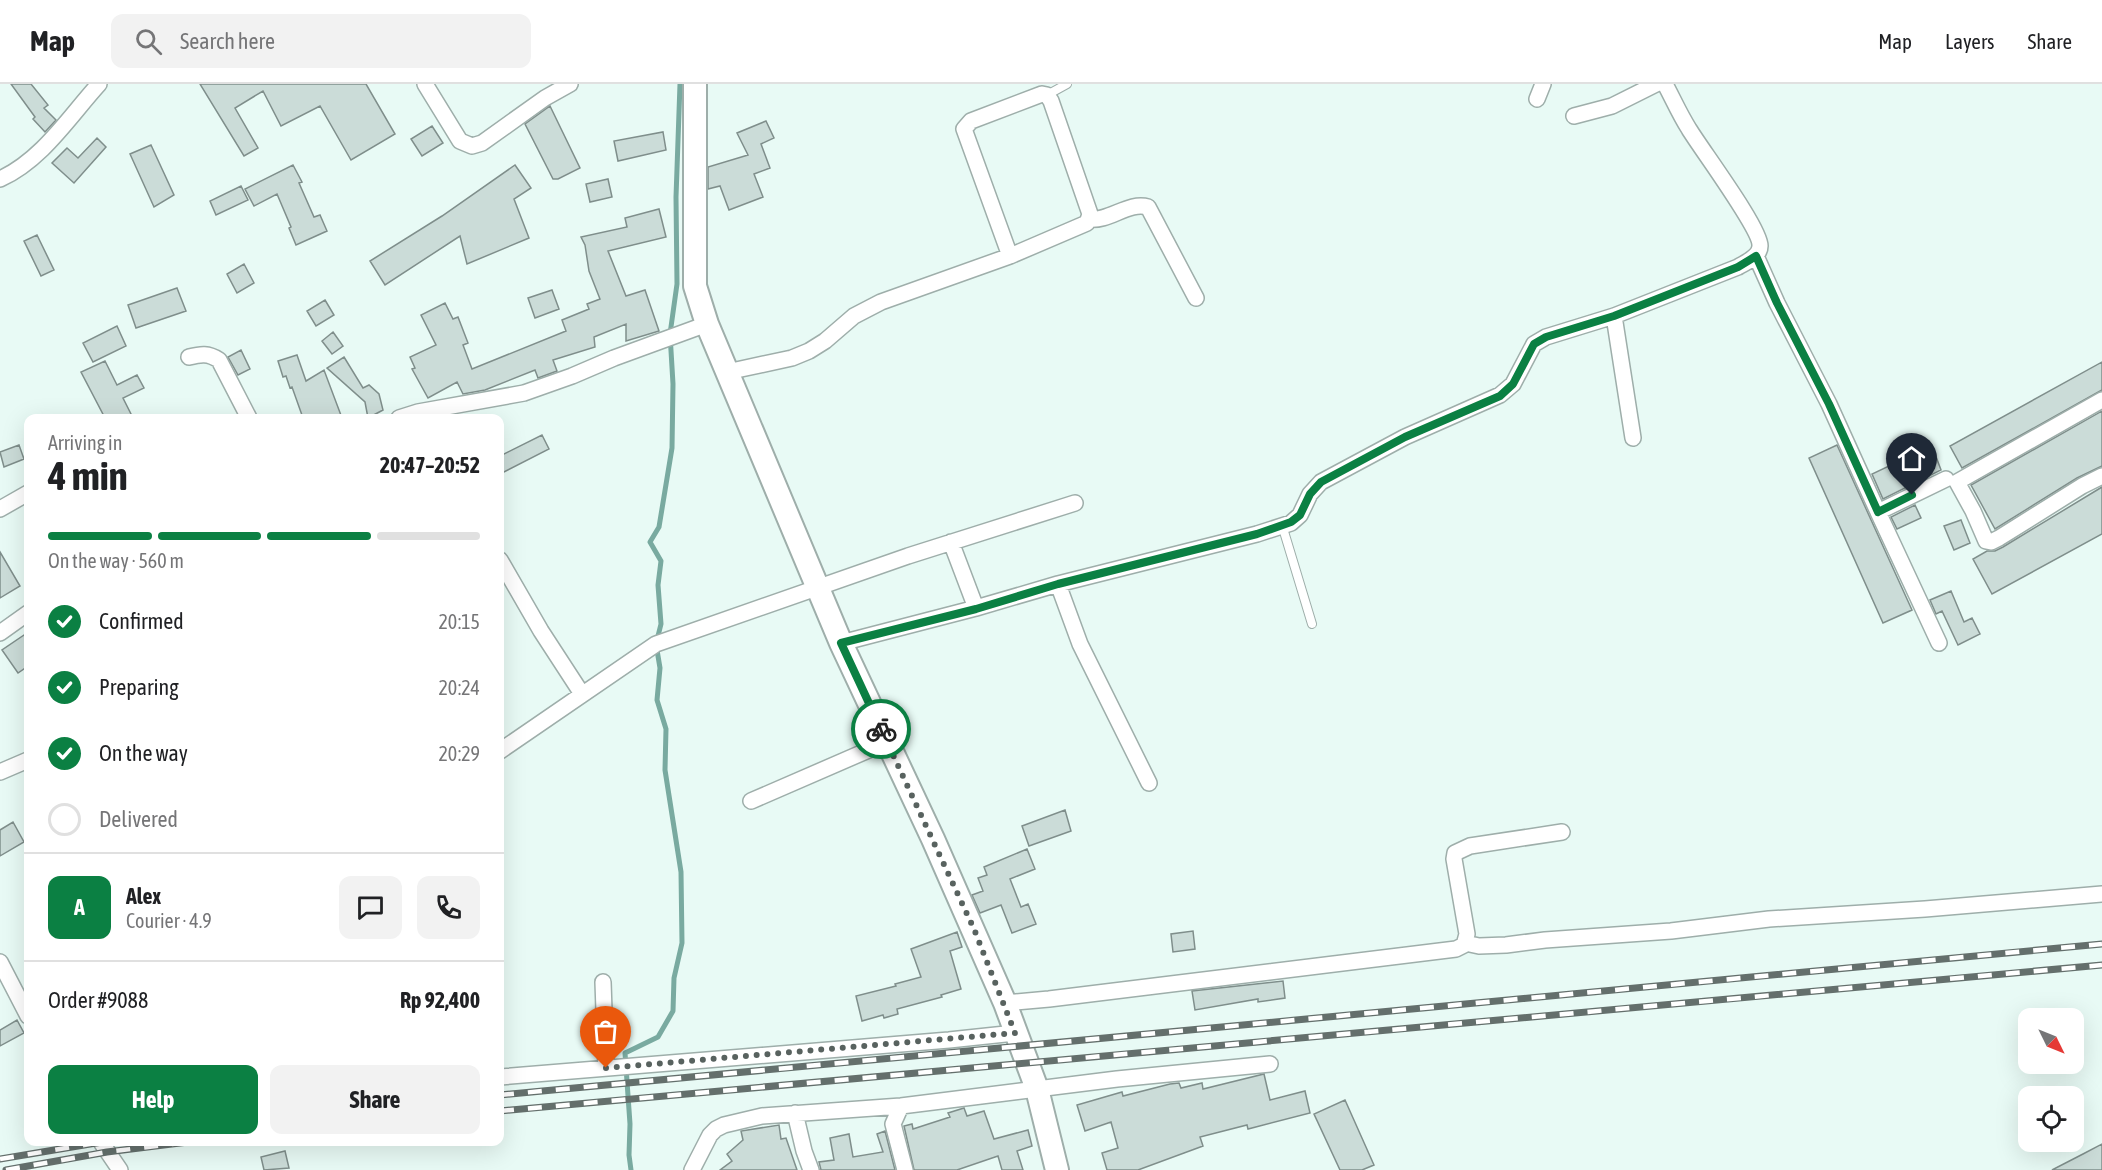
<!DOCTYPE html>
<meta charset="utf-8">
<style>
body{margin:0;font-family:"Asap Condensed",sans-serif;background:#f2f2f2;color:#202124;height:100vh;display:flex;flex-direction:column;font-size:22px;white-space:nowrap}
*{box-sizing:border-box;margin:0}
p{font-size:20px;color:#757577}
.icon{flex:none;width:33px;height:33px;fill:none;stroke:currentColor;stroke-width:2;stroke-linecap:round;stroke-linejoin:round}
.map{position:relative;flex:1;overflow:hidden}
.sheet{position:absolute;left:24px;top:330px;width:480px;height:732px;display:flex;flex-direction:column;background:#fff;border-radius:12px;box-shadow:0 6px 24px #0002}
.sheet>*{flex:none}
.needle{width:39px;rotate:133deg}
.controls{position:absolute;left:2018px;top:924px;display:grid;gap:12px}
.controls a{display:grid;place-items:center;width:66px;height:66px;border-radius:12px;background:#fff;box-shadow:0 6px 24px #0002;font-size:30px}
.pin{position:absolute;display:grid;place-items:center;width:51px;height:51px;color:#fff;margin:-62px -26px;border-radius:50% 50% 50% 0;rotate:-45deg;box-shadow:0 0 6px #0007}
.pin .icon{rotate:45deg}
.courier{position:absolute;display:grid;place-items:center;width:60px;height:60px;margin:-30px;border:4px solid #0b8043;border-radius:50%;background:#fff;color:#222;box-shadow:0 2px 8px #0007}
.summary em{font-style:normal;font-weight:700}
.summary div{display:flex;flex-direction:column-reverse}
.summary{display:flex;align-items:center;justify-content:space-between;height:102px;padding:0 24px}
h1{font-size:39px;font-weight:700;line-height:45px}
.bar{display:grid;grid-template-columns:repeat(4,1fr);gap:9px 6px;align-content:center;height:72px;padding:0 24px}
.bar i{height:8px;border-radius:4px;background:#e0e0e0}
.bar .selected{background:#0b8043}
.bar p{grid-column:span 4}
.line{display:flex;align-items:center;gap:15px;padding:0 24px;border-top:2px solid #e0e0e0}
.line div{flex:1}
.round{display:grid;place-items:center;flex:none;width:63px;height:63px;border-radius:12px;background:#f2f2f2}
ol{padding:0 24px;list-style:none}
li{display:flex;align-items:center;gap:18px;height:66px}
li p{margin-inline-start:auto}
li .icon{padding:6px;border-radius:50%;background:#0b8043;color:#fff;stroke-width:4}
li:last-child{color:#757577}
li i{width:33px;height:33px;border:3px solid #e0e0e0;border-radius:50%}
.action{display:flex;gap:12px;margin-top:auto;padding:12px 24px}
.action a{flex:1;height:69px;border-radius:12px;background:#0b8043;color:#fff;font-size:24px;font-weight:700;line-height:69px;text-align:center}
.action a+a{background:#f2f2f2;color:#202124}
header{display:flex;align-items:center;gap:36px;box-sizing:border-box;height:84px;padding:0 30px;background:#fff;border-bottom:2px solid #e0e0e0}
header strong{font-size:28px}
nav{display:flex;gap:33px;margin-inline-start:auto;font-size:21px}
.search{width:420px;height:54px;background:#f2f2f2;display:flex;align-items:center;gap:15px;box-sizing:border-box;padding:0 21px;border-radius:12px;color:#757577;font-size:22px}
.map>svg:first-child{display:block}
</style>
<header>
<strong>Map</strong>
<div class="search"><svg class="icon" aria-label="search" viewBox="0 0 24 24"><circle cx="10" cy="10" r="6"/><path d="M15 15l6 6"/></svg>Search here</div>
<nav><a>Map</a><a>Layers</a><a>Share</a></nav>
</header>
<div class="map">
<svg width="2102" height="1086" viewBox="0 0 2102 1086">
<rect width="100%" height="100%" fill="#e8faf5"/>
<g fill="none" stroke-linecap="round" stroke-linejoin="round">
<!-- stream -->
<path stroke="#79aaa0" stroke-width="5" d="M631,1086L629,1071L630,1040L625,969L658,953L673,927L674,894L682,859L681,788L665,686L666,645L657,616L660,584L656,560L661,540L658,501L661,477L650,458L659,443L672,364L673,300L670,250L677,200L676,113L680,0"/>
</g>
<!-- building -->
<path fill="#cbdcd8" stroke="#7f8e8b" stroke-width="1.5" d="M11,0H31L48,21L44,24L56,36L45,48L33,35L35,33Z
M200,0H366L395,50L351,76L320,22L281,42L263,7L235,24L258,64L244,72Z
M550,22L580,84L558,95H553L525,40Z
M766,37L774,54L761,60L770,84L754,90L763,113L729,126L720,102L708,105V83L748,71L737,49Z
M432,42L443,59L422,72L411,55Z
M663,48L666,66L618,77L614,57Z
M97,54L106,63L74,99L52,79L67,64L78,74Z
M151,61L174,111L154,123L130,70Z
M293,81L302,98L299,99L314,133L320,131L327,147L296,161L289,144L291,143L277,110L254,122L245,105Z
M515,81L531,104L514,115L529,154L467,180L460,152L385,201L370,177L442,132Z
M608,95L612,113L590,118L586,100Z
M241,102L248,116L216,131L210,117Z
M659,125L666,153L608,167L626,212L645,206L659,247L626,257V240L594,253L595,263L553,276L557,287L538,294L535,286L485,306L463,310L457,298L428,314L412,285L415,284L410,273L436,261L421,231L445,219L453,235L458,233L468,259L463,261L472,285L566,247L562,236L589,225L587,220L600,215L589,187L585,161L581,153L627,143L625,134Z
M37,151L54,186L41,192L24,157Z
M244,180L254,199L237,209L227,190Z
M177,204L186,227L136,244L128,221Z
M552,206L559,225L535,234L528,214Z
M325,216L334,231L316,242L307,227Z
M117,242L126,262L93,278L83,259Z
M333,248L343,262L332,270L322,257Z
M241,266L250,285L238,291L228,273Z
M297,271L306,297L324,286L342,334H303L292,303L290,304L286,292L283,293L278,277Z
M344,273L363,304L369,301L379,310L383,326L368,334L365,318L327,284Z
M105,277L117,301L137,291L144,304L123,314L133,334H105L81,288Z
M2102,278V306L1962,384L1950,362Z
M2102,327V382L2077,394L1995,445L1971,401Z
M542,351L549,365L500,390V372Z
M19,361L24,375L4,383L0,368Z
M1837,361L1912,526L1883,539L1809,374Z
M1929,363L1933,371L1935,370L1941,386L1883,415L1872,390Z
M2102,403V450L1992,510L1973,475L1987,467H1995L2003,463Z
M1915,421L1921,434L1897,445L1891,433Z
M1961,436L1970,459L1954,466L1944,442Z
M0,468L20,502L0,514Z
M1951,507L1964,538L1972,534L1980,550L1958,561L1942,527L1936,530L1930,516Z
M24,551L28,559V582L18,589L2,566Z
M1065,726L1071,747L1029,762L1022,742Z
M13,738L24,758L0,772V746Z
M1027,765L1035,785L1010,795L1021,823L1028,820L1036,840L1012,849L1001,821L980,829L972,811L983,807L978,794L987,791L984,783Z
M1193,847L1195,865L1173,868L1171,850Z
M957,848L962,863L950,867L961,905L941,911L942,913L897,925L898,930L884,934L883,931L862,937L856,912L896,902L895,900L921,893L911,865Z
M1283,897L1285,914L1258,918V915L1195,926L1192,907Z
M17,936L24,949L0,962V946Z
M1264,990L1270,1016L1305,1007L1310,1029L1248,1045L1247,1041L1200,1053L1203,1062L1138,1086H1107L1102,1069L1118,1064L1111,1038L1085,1047L1077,1021L1122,1008L1123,1012L1170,1000L1179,999L1181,1004L1202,999L1203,1005Z
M1345,1016L1374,1081L1362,1086H1340L1314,1030Z
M964,1024L967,1032L984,1027L994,1055L1028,1046L1032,1062L1017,1067L1023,1086H1002L998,1072L957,1086H914L904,1042L912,1040L913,1045L950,1033L948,1029Z
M779,1041L781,1055L786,1054L797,1086H720L732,1077L727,1070L743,1056L741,1047Z
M885,1047L895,1086H821L819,1078L834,1076L830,1054L849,1050L853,1073L883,1068L877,1050Z
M2102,1060V1086H2052L2083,1070Z
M285,1067L289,1084L264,1086L261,1073Z"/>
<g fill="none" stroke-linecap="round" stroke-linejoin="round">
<defs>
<path id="lane" d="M1047,11L1067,0
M1282,441L1312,540"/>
<path id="street" d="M425,0L460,57L472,62L482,59L545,14L570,0
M1537,15L1543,0
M1574,32L1612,22L1656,0
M0,95C42,76 69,33 99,0
M1089,135C1109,138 1129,117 1148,123L1196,214
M1756,172L1777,219L1829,320L1878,428
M1614,232L1633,354
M189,273C201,270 208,269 219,276L249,334
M727,288L792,274L809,267L825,257L854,232L881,218L1010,172L1087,139L1090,130L1051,17L1047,11L1042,10L971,37L964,45L1010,172
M2102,316L1957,398L1973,427L1986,457L1991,458L1999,454L2082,402L2102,392
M399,334L418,328L524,309L572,292L614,274L707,240
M0,425L28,409
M951,458L976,524
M500,476L541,547L582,610
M1058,500L1080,560L1149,699
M0,549L28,529
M841,559L976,524L1058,500L1257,450L1291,439L1300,431L1310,410L1321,398L1405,353L1500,311L1513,300L1534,260L1546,253L1614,232L1738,183C1746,178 1760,173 1760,162C1761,145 1701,65 1689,45C1680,31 1673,15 1665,0
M1939,559L1878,428L1946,395
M500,667L656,560L908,472L1075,419
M0,688L28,676
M751,717L887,658
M1465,859L1479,862L1506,861L1545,856L1671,847L1769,835L1925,825L2102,810
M0,878L28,932
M603,898L606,984
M1005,919L1049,915L1456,865L1464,861L1467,850L1454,775L1455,769L1470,762L1562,748
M500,993L949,956L1015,949
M901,1022L893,1040L905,1086
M795,1029L804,1067L811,1086
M101,1058L120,1086
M692,1086L710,1051L716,1045L724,1041L762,1032L901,1022L1117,995L1270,980"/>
<path id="secondary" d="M695,0V202L707,240L841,559L933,755L1005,919L1037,1005L1057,1086"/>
</defs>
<!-- lane casing -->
<use href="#lane" stroke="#9eaeaa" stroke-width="10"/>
<!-- street casing -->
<use href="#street" stroke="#9eaeaa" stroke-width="18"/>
<!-- secondary casing -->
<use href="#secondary" stroke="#9eaeaa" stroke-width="26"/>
<!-- lane -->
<use href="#lane" stroke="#fff" stroke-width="8"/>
<!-- street -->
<use href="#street" stroke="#fff" stroke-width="15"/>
<!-- secondary -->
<use href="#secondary" stroke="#fff" stroke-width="22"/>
<defs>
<path id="rail" d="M500,1011L2102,860
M500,1027L2102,881
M0,1075L102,1058
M6,1086L107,1068L188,1058"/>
</defs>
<!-- rail casing -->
<use href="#rail" stroke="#646f6c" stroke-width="7"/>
<!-- rail -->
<use href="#rail" stroke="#fff" stroke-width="4.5" stroke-dasharray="14" stroke-linecap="butt"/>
</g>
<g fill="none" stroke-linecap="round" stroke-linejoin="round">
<!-- done -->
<path stroke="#58625f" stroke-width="6" stroke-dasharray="0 10.8" d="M606,984L1015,949L974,845L881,645"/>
<!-- route -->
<path stroke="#0b8043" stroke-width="8" d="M881,645L841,559L976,525L1058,500L1257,450L1291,438L1300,431L1310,410L1321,398L1405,353L1500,312L1513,300L1534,260L1546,253L1614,232L1738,183L1756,172L1777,219L1829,320L1878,428L1912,411"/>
</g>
</svg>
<div class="controls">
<a><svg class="needle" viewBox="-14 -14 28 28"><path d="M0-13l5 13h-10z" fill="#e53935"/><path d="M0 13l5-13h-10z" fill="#757577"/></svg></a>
<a><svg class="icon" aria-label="locate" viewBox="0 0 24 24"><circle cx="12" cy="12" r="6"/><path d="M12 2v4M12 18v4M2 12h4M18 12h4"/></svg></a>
</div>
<div class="pin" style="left:606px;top:984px;background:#ea580c"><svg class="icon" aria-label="bag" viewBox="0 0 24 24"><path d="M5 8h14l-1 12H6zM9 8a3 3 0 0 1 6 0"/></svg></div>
<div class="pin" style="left:1912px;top:411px;background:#1f2937"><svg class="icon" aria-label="home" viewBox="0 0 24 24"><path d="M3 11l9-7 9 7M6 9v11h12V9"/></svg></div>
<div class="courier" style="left:881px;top:645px"><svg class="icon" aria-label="bike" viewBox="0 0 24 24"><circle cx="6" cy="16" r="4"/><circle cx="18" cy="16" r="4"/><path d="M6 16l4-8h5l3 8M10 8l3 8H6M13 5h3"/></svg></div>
<section class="sheet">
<div class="summary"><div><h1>4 min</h1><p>Arriving in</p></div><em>20:47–20:52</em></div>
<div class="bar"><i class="selected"></i><i class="selected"></i><i class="selected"></i><i></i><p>On the way · 560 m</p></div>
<ol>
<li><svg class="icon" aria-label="check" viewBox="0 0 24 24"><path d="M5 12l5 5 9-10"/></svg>Confirmed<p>20:15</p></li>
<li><svg class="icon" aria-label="check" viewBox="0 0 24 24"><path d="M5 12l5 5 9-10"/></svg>Preparing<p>20:24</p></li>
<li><svg class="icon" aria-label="check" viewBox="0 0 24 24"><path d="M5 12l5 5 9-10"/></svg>On the way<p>20:29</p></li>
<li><i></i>Delivered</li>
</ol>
<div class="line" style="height:108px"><b class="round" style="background:#0b8043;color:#fff">A</b><div><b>Alex</b><p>Courier · 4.9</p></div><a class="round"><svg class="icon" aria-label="chat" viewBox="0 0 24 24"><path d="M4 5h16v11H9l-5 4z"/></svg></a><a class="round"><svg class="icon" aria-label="phone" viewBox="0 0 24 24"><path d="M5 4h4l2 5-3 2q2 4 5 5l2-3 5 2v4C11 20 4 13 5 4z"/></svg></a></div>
<div class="line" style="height:78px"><div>Order #9088</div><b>Rp 92,400</b></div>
<div class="action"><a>Help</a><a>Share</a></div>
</section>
</div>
